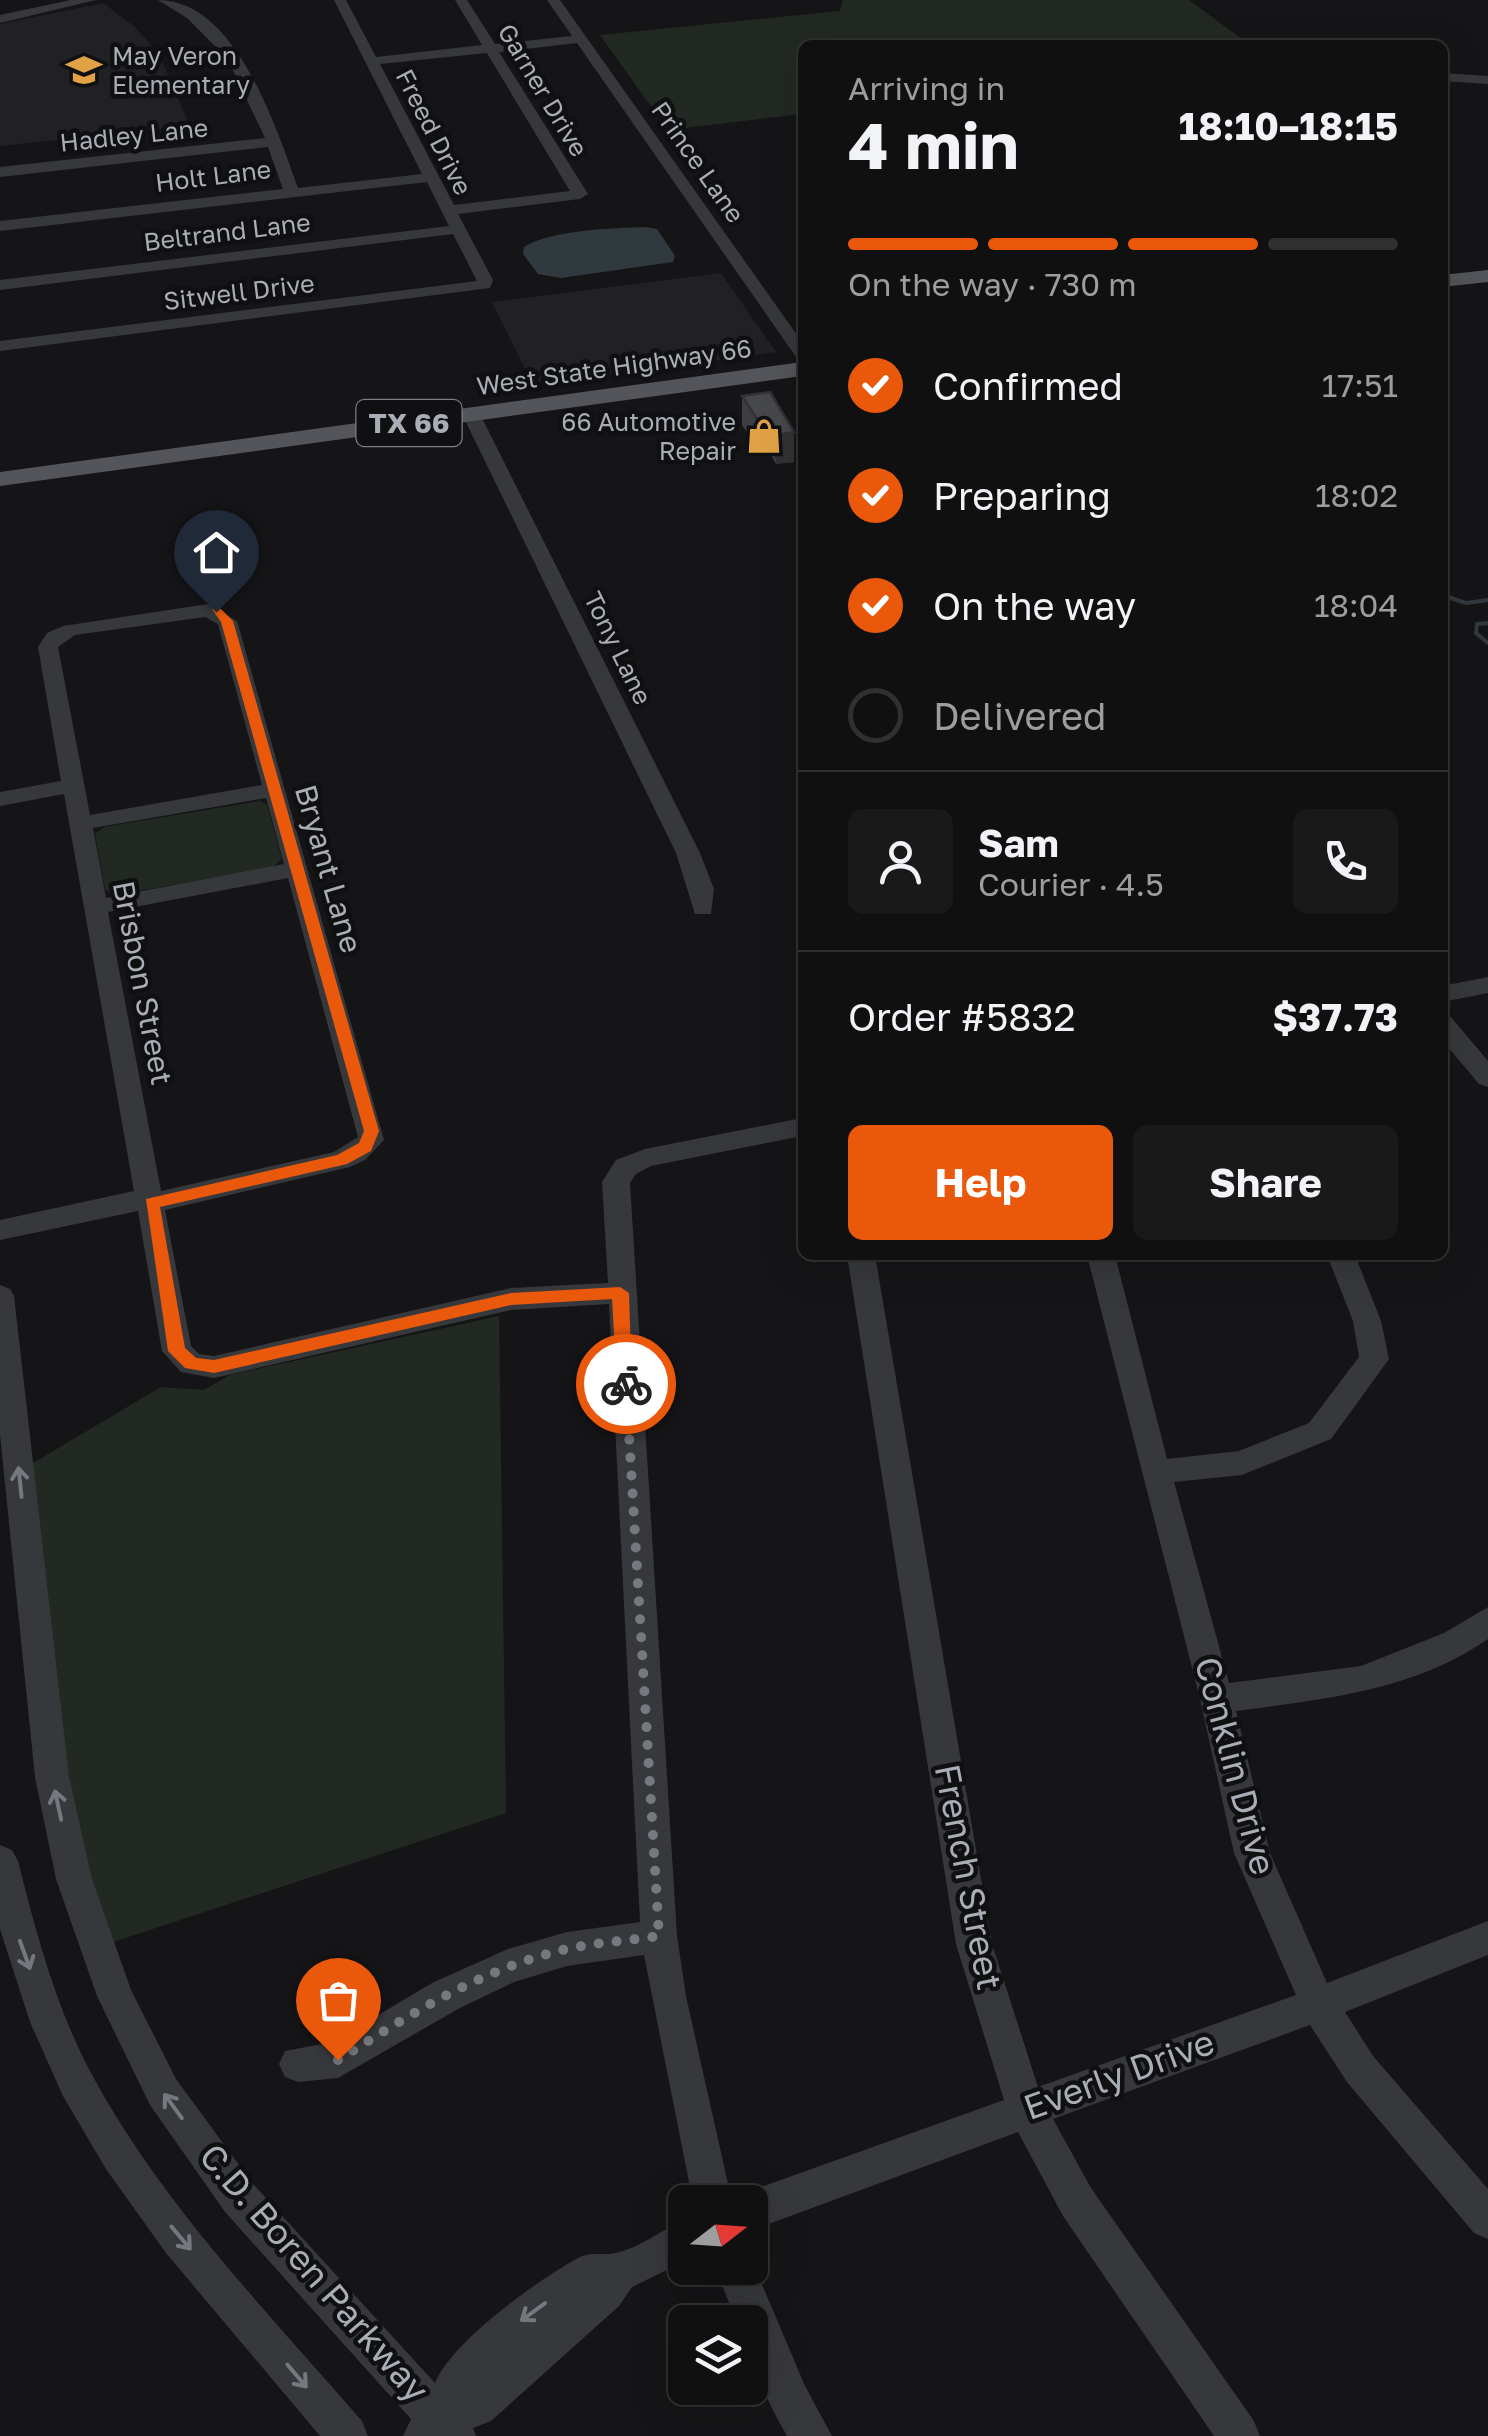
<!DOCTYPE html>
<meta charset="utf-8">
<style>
body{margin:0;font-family:"Golos Text",sans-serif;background:#19191a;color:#f1f3f6;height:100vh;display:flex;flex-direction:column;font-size:38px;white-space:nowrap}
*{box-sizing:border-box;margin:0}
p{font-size:32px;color:#9c9d9f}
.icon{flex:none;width:55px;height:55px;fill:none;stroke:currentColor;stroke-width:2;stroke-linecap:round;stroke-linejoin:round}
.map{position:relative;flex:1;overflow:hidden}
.sheet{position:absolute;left:798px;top:40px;width:650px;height:1220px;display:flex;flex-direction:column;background:#101011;border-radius:15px;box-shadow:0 10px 40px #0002,0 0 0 2px #303031}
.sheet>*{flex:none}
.needle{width:65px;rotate:73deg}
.buttons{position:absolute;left:668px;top:2185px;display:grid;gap:20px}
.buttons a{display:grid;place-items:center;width:100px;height:100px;border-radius:15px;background:#101011;box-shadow:0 10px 40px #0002,0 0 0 2px #303031;font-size:50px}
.pin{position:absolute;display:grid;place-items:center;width:85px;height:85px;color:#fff;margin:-102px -42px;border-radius:50% 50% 50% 0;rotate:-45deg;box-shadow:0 0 10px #0007}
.pin .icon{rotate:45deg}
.courier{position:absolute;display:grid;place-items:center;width:100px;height:100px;margin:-50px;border:8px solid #ea580c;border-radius:50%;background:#fff;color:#222;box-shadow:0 2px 12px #0007}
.summary em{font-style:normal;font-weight:700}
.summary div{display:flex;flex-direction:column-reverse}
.summary{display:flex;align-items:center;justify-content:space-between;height:170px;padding:0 50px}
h1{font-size:65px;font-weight:700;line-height:75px}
.bar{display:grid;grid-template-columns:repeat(4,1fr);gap:15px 10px;align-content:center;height:120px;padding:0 50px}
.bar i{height:12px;border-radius:8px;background:#303031}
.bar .current{background:#ea580c}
.bar p{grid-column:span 4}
.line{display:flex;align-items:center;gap:25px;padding:0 50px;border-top:2px solid #303031}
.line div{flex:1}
.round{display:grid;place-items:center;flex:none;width:105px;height:105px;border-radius:15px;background:#19191a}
ol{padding:0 50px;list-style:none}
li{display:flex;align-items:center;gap:30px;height:110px}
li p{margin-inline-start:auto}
li .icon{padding:10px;border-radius:50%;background:#ea580c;color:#fff;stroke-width:4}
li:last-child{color:#9c9d9f}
li i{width:55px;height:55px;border:5px solid #303031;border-radius:50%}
.cta{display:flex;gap:20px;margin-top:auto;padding:20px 50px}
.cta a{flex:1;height:115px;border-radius:15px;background:#ea580c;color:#fff;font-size:40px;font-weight:700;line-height:115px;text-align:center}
.cta a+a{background:#19191a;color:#f1f3f6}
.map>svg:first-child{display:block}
</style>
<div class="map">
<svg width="1488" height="2436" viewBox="0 0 1488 2436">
<rect width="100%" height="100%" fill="#151517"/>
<!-- built -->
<path fill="#212124" d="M103,3L135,27L159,54L190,126L0,146V24Z
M721,273L776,352L533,385L492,302Z"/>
<!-- green -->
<path fill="#222922" d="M843,0H1189L1250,45H802V114L668,130L600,35L840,11Z
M260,801L267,805L282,859L273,867L116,895L105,890L95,834L104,827Z
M499,1316L506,1813L107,1944L77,1842L28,1466L161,1387L204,1390L230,1375Z"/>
<!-- water -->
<path fill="#30393e" d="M645,227L657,229L675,256L673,262L561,278L538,274L523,254L524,247C550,230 614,228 645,227Z"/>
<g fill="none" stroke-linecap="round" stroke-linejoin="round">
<!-- stream -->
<path stroke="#30393e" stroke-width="4" d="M1442,595L1466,603L1488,600
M1488,623L1477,624L1476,633L1488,643"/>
<!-- minor -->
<path fill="#37383b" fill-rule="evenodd" d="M71,0H96L0,23V15Z
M158,0C236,0 276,128 298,188L422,174L334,0H346L376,57L482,45L455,0H467L495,44L572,36L547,0H560L802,342V358L796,357L577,43L499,52L588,194L580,199L458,214L493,280L490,288L0,351V341L477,281L453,234L0,290V280L449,226L427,182L0,231V221L283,189L268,147L0,177V167L265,138L227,58L187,18ZM487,53L570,191L454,205L380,64Z
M1442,73L1488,76V84L1442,81Z
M471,409L480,414L700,853L714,889L711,914H695L676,853L462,414Z
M208,604L237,621L384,1140L365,1160L350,1167L165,1210L191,1346L199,1354L214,1356L511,1288L608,1283L602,1182L616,1160L645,1149L802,1118V1136L651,1166L636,1174L630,1183L677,1936L686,1996L732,2202H693L644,1955L567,1966L514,1982L458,2009L338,2078L298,2082L285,2077L279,2064L285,2051L333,2042L432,1983L508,1949L567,1932L640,1922L609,1304L511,1310L214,1378L181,1372L162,1351L138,1211L0,1240V1220L134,1191L64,794L0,806V792L61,781L38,647L47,633L63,626ZM205,617L218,624L262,785L90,815L58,647L75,635ZM266,798L284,864L106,898L93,828ZM288,878L358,1137L334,1152L161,1191L108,912Z
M1488,977V993L1442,1002V986Z
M1442,1015L1451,1017L1488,1061V1087L1479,1084L1442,1040Z
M847,1255H875L992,1944L1038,2087L1296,1995L1234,1853L1200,1699L1087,1255H1115L1167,1459L1239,1451L1309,1423L1359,1357L1353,1321L1327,1255H1355L1381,1321L1389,1359L1331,1439L1242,1475L1174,1482L1229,1683L1361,1666L1444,1633L1488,1607V1639C1413,1691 1324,1699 1236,1711L1270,1853L1327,1983L1488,1921V1955L1345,2012L1373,2056L1488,2189V2239L1474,2233L1347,2082L1310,2025L1053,2119L1091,2188L1254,2421L1260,2436H1214L1063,2216L1018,2132L750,2231V2202H734L736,2197L750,2191L1004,2100L956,1944Z
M0,1285L10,1289L14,1296L69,1777L92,1879L131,1990L176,2079L253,2184L435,2383C452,2341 538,2280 578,2258C592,2251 601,2256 615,2253C638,2249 663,2229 685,2220V2261L632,2287L619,2306L491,2421L473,2428L476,2436H403L411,2419L225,2212L150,2105L97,1996L56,1879L35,1777L0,1435Z
M0,1845L12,1850L18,1861C36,1932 55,2005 90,2071C159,2201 266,2310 362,2421L368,2436H320L166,2253L106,2169L63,2096L30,2022L0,1929Z
M750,2256L805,2386L832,2436H787C766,2400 750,2364 750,2322H737L715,2268H750Z"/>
<!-- major -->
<path fill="#53555a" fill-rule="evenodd" d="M1488,270V282L1442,287V275Z
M802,362V376L0,486V472Z"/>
</g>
<!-- wall -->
<path fill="#3d3e41" d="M742,396L794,432V462L776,464L768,450L759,451L742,425Z"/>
<!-- shaded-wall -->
<path fill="#323235" d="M769,421L768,450L759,451V422Z
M794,432V462L776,464L777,435Z"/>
<!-- building -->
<path fill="#47484c" stroke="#323235" stroke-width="2.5" d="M770,392L794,432L777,435L769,421L759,422L742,396Z"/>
<!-- one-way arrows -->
<defs><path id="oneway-shaft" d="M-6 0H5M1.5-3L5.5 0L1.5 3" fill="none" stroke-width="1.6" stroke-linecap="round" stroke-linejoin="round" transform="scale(2.5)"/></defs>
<g stroke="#75787f">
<use href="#oneway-shaft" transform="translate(20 1482) rotate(-96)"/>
<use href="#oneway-shaft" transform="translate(58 1805) rotate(-102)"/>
<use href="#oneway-shaft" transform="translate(25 1955) rotate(70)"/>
<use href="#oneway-shaft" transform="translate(173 2106) rotate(-126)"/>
<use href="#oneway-shaft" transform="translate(181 2238) rotate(50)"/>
<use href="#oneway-shaft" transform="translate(533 2312) rotate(144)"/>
<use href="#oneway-shaft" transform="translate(297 2376) rotate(50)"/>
</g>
<!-- route -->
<path fill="#ea580c" d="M212,609H221L233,621L379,1131L371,1151L347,1164L160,1207L185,1348L196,1358L214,1360L511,1293L620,1287L629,1293L632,1389H620L617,1384L612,1299L511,1305L214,1373L185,1368L168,1351L146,1199L337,1155L359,1143L364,1131L221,622Z"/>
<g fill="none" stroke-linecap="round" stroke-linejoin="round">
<!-- done -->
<path stroke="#75787e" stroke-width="10" stroke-dasharray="0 18" d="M338,2060C409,2015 483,1968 567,1949C597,1942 629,1941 659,1936L626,1384"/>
</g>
<!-- icons -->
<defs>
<symbol id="school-bare" viewBox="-9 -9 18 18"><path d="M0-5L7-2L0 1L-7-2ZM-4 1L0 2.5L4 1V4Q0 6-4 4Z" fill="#e0a244" stroke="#101012" stroke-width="2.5" paint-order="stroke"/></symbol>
<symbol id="shop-bare" viewBox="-9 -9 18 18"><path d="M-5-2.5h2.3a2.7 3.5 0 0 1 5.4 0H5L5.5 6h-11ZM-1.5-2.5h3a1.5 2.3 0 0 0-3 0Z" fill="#e0a244" stroke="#101012" stroke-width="2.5" paint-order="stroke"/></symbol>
</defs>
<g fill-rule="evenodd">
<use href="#school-bare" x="59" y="45" width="50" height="50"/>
<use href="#shop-bare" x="739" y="411" width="50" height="50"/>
</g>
<g text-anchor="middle" stroke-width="9" stroke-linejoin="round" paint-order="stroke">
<!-- far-poi labels -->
<g font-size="25" fill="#a8adb6" stroke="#101012" text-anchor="start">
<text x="112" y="65">May Veron<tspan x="112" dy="29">Elementary</tspan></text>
<text x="736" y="431" text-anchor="end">66 Automotive<tspan x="736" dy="29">Repair</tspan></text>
</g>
<!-- far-street labels -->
<g font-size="25" fill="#a8adb6" stroke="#101012">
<text transform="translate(543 90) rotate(59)" y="9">Garner Drive</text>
<text transform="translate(434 132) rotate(63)" y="9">Freed Drive</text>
<text transform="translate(134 135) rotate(-6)" y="9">Hadley Lane</text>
<text transform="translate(698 162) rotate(55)" y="9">Prince Lane</text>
<text transform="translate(213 176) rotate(-7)" y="9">Holt Lane</text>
<text transform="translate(227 232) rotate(-7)" y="9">Beltrand Lane</text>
<text transform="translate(239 292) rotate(-7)" y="9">Sitwell Drive</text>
<text transform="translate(614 367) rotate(-8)" y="9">West State Highway 66</text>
<text transform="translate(618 648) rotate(64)" y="9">Tony Lane</text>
</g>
<!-- shield labels -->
<rect fill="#101012" stroke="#7a7e85" stroke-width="2.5" x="356.5" y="400" width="105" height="46" rx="8"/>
<g font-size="28" font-weight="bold" fill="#a8adb6">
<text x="409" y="433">TX 66</text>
</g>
<!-- street labels -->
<g font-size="30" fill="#a8adb6" stroke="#101012">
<text transform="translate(328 869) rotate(74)" y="10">Bryant Lane</text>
<text transform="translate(142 983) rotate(79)" y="10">Brisbon Street</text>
</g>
<!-- near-street labels -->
<g font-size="35" fill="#a8adb6" stroke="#101012">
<text transform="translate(1235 1766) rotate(75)" y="12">Conklin Drive</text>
<text transform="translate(968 1877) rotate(79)" y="12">French Street</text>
<text transform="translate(1119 2075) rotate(-20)" y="12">Everly Drive</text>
<text transform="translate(314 2273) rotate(49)" y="12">C.D. Boren Parkway</text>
</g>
</g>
</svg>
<div class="buttons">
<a><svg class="needle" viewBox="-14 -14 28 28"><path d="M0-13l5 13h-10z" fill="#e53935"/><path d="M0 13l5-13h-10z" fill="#9c9d9f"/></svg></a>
<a><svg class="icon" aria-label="layers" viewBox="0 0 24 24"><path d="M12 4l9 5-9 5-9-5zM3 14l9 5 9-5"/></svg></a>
</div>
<div class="pin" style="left:338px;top:2060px;background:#ea580c"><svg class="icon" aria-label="bag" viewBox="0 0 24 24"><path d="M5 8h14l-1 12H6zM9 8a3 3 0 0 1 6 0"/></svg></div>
<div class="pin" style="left:216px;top:612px;background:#1f2937"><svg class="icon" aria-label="home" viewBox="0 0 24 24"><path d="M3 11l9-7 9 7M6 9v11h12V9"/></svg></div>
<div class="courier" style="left:626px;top:1384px"><svg class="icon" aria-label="bike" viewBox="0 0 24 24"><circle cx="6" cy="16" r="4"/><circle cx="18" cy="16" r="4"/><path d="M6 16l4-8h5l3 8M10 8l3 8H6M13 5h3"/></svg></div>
<section class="sheet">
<div class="summary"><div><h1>4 min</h1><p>Arriving in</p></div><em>18:10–18:15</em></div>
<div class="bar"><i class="current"></i><i class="current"></i><i class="current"></i><i></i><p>On the way · 730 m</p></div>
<ol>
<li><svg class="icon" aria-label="check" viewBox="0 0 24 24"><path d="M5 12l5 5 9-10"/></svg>Confirmed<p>17:51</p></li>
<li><svg class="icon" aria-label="check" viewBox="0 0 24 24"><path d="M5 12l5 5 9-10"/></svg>Preparing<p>18:02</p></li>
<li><svg class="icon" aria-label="check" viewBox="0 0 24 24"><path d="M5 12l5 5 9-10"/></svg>On the way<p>18:04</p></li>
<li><i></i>Delivered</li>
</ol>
<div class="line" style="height:180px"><a class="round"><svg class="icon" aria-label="person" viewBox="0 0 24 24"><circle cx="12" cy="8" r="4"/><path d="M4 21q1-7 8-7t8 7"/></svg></a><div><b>Sam</b><p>Courier · 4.5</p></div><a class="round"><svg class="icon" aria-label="phone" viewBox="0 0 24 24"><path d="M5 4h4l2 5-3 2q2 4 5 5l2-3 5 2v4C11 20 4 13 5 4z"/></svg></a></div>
<div class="line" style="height:130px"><div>Order #5832</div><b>$37.73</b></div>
<div class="cta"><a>Help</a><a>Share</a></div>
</section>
</div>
